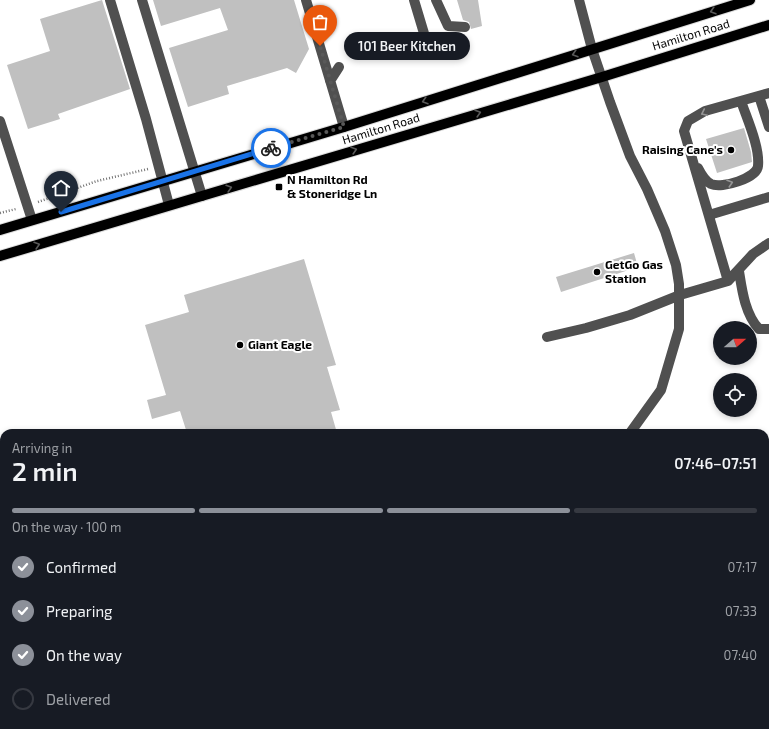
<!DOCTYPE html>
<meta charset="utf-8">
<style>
body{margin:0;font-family:"Exo 2",sans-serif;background:#20242c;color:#f1f3f6;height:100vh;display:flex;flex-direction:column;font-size:15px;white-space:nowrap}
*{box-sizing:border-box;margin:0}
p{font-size:13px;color:#9ea1a6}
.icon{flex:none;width:22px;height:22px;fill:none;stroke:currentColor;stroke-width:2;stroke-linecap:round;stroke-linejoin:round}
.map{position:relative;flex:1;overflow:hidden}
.panel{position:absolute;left:0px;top:429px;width:769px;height:300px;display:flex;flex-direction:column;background:#171b24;border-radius:12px 12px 0 0;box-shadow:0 2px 6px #0003}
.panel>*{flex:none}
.needle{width:26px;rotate:70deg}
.fabs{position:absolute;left:713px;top:321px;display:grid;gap:8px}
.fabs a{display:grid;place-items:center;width:44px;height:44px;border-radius:50%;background:#171b24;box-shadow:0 2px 6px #0003;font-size:20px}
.pin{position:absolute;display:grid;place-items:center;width:34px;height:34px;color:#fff;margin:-41px -17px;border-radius:50% 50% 50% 0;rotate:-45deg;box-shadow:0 0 4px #0007}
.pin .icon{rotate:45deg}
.courier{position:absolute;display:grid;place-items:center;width:40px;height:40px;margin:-20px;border:3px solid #1a73e8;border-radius:50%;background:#fff;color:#222;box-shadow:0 1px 5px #0007}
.bubble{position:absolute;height:28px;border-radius:14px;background:#171b24;box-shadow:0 2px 6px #0003;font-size:13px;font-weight:600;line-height:28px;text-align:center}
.summary em{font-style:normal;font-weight:600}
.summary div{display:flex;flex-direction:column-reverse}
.summary{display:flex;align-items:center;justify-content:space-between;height:68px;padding:0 12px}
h1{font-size:26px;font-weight:600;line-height:30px}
.bar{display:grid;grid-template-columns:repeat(4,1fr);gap:6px 4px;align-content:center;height:48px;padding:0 12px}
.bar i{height:5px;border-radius:3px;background:#363941}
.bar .on{background:#8c9099}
.bar p{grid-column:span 4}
ol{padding:0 12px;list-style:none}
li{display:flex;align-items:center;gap:12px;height:44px}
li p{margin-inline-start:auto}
li .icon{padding:4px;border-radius:50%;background:#8c9099;color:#fff;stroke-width:4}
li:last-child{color:#9ea1a6}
li i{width:22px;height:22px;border:2px solid #363941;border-radius:50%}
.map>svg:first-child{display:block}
</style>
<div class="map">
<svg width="769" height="729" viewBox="0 0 769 729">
<rect width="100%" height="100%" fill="#fff"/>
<!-- green -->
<path fill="#d7d7d7" d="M166,725H448L449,729H167Z"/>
<!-- building -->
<path fill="#c0c0c0" d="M102,0L130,89L58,114L60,119L28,129L7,65L50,51L40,19Z
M153,0H294L309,49L296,73L287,68L227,86L229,94L188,107L169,48L228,30L220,8L161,26Z
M457,0H478L482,26L471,29L469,22L463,20Z
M744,128L751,152L752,162L717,173L706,139Z
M634,253L638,267L561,292L556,277Z
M304,259L336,365L327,367L340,410L331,412L337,433H187L180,411L152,419L147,400L166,395L145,325L189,312L184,295Z"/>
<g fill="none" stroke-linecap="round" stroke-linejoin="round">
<defs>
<path id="major" d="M0,230L344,127L750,0
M0,256L602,77L769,25"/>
</defs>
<!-- major casing -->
<use href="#major" stroke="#dbdbdb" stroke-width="12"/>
<!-- path -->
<path stroke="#727272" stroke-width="2.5" stroke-dasharray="1 2" stroke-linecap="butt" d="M38,202L97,181L148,169
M0,213L16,209"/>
<!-- minor -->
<path stroke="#505050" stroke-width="10" d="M110,0L146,119L169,205
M142,0L202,196
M306,0L344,127
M414,0L426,40
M436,0L448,26L465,27
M579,0L592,49L610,102L630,156L647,189L665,231L676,265L679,284V329L661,390L630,433
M330,81L339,67
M759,96L769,127
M0,121L32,220
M698,168C701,174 705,181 711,184C722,189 757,178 758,166C760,147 747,119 741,101
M709,215L769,197
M739,271C742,290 745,314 759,329H769
M728,281L684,131L688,121L705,111L769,93
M547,337L586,328L630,315L680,295L728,281L753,254L769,243
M765,604L769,603
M0,675L4,701
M765,689L769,688
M22,725L23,729
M134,725L135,729
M686,725L687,729
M734,729L736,725"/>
<!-- major -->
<use href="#major" stroke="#000" stroke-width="10"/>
</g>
<!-- one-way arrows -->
<defs><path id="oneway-chevron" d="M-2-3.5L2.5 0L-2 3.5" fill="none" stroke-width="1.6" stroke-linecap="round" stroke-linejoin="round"/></defs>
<g stroke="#595959">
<use href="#oneway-chevron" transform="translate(713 11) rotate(163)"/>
<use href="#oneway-chevron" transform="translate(575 54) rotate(163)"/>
<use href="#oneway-chevron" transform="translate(425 101) rotate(163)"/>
<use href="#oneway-chevron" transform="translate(478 113) rotate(-17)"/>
<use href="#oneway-chevron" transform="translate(354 150) rotate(-17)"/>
<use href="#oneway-chevron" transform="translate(229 188) rotate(-17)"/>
<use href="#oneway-chevron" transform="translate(37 245) rotate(-17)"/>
</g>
<g stroke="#969696">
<use href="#oneway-chevron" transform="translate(704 113) rotate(155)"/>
<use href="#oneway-chevron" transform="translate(730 183) rotate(-18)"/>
</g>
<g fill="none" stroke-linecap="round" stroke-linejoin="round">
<!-- done -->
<path stroke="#595959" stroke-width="4" stroke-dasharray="0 7.2" d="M271,148L344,127L320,46"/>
<!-- route -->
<path stroke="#1a73e8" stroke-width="5" d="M61,212L271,148"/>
</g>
<!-- markers -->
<g fill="#000" stroke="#fff" stroke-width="1.5">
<circle cx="731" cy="150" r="4"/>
<rect x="275" y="183" width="8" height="8" rx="2"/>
<circle cx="597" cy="272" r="4"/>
<circle cx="240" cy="345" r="4"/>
</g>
<g text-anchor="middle" stroke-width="4" stroke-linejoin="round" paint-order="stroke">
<!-- street labels -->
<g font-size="12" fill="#000" stroke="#fff">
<text transform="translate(691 35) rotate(-17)" y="4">Hamilton Road</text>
<text transform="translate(381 129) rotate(-17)" y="4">Hamilton Road</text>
</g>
<!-- poi labels -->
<g font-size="12" font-weight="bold" fill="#000" stroke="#fff" text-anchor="start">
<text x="723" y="154" text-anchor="end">Raising Cane's</text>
<text x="287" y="184">N Hamilton Rd<tspan x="287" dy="14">&amp; Stoneridge Ln</tspan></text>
<text x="605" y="269">GetGo Gas<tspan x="605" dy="14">Station</tspan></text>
<text x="248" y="349">Giant Eagle</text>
</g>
</g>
</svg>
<div class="fabs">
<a><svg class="needle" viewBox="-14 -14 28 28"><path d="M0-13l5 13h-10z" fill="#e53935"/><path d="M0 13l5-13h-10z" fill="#9ea1a6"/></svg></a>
<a><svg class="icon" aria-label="locate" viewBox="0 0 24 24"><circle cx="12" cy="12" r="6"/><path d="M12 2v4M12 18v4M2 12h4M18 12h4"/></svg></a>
</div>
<div class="pin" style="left:320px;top:46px;background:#ea580c"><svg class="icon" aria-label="bag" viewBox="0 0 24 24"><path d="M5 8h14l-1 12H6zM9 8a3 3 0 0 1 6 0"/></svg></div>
<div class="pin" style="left:61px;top:212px;background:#1f2937"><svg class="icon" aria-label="home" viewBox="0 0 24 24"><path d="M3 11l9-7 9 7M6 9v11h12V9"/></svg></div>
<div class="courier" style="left:271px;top:148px"><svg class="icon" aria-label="bike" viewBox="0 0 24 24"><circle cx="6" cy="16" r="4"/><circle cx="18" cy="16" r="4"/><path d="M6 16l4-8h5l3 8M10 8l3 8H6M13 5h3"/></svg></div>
<div class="bubble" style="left:344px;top:32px;width:126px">101 Beer Kitchen</div>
<section class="panel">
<div class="summary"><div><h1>2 min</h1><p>Arriving in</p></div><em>07:46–07:51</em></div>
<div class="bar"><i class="on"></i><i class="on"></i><i class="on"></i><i></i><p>On the way · 100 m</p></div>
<ol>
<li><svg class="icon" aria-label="check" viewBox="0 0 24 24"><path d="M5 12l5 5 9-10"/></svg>Confirmed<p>07:17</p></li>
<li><svg class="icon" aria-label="check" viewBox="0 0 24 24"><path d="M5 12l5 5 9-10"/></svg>Preparing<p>07:33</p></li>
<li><svg class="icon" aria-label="check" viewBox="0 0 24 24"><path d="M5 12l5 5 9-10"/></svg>On the way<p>07:40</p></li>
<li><i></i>Delivered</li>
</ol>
</section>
</div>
